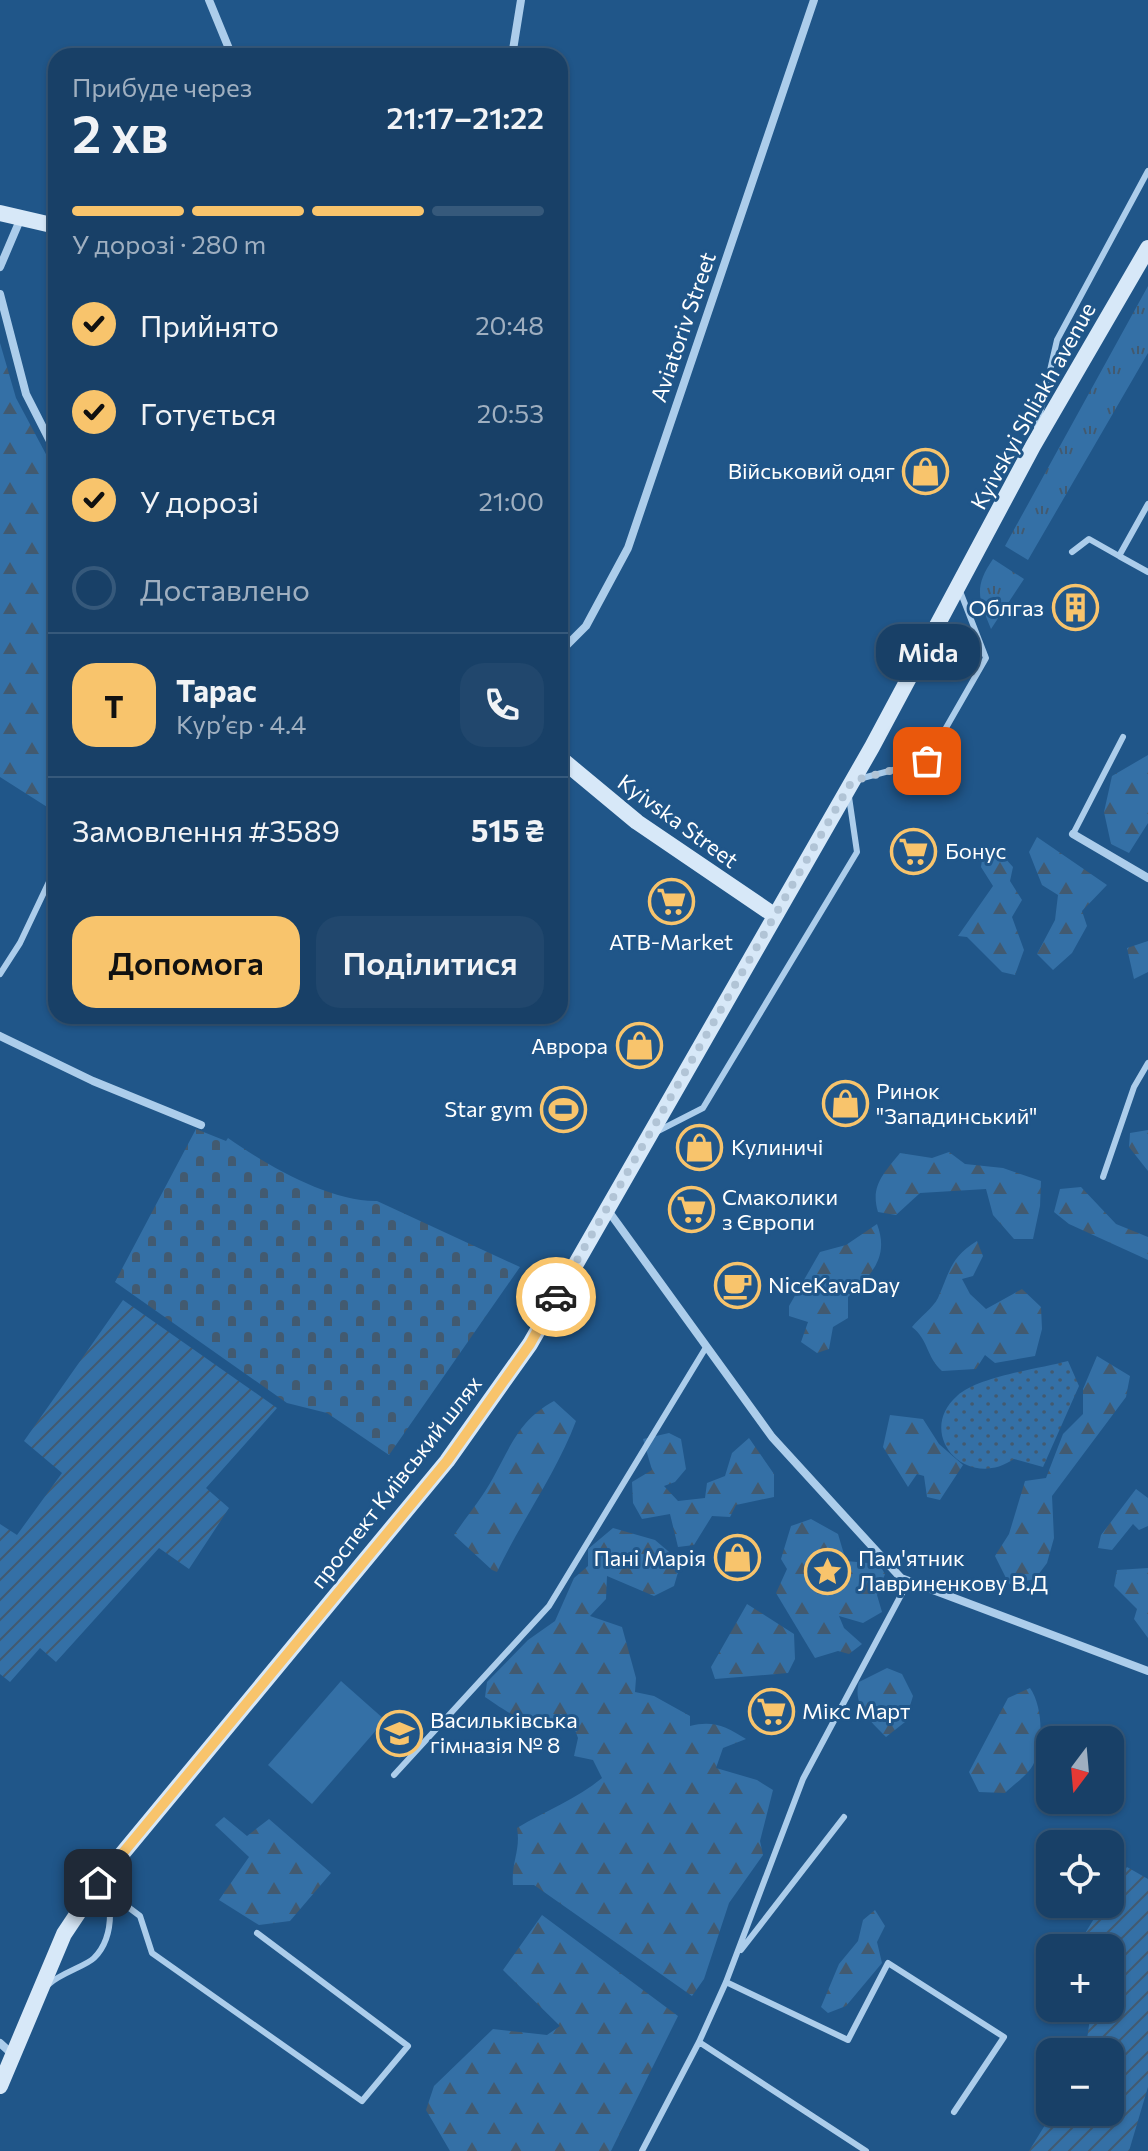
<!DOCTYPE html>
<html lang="uk">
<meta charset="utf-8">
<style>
body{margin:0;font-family:Commissioner,sans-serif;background:#21476d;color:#f1f3f6;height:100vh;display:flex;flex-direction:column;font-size:30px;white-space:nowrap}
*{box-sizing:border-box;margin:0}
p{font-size:26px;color:#9fafc0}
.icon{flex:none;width:44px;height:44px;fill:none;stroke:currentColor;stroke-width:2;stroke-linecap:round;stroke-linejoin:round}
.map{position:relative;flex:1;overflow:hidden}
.side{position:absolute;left:48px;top:48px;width:520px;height:976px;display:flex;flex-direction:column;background:#184067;border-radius:24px;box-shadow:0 2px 6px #0004,0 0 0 2px #36597b}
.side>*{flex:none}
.needle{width:52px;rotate:196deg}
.controls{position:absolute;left:1036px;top:1726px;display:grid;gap:16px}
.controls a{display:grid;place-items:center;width:88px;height:88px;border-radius:16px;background:#184067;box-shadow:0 2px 6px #0004,0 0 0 2px #36597b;font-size:40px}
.pin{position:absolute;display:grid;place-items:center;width:68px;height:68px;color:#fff;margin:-34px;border-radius:16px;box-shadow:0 4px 12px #0006}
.courier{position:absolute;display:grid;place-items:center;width:80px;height:80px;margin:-40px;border:6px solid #f8c46c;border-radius:50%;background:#fff;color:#222;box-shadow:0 2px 10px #0007}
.bubble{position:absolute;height:56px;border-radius:24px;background:#184067;box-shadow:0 2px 6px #0004,0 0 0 2px #36597b;font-size:26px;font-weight:600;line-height:56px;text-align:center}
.headline em{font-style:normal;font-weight:600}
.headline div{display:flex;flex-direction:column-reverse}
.headline{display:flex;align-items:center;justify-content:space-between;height:136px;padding:0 24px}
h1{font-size:52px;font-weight:600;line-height:60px}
.bar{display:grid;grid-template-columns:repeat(4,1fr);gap:12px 8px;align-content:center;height:96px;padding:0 24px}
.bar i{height:10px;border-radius:6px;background:#36597b}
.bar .active{background:#f8c46c}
.bar p{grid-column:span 4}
.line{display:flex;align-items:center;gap:20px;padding:0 24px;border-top:2px solid #36597b}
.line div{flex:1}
.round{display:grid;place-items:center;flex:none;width:84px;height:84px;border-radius:24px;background:#21476d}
ol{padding:0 24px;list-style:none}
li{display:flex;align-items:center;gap:24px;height:88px}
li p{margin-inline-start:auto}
li .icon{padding:8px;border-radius:50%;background:#f8c46c;color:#111;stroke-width:4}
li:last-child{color:#9fafc0}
li i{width:44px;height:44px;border:4px solid #36597b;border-radius:50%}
.button{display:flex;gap:16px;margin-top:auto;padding:16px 24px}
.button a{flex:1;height:92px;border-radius:24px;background:#f8c46c;color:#111;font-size:32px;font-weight:600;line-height:92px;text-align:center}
.button a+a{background:#21476d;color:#f1f3f6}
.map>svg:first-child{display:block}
</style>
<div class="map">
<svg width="1148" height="2151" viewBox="0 0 1148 2151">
<defs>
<pattern id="grass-tufts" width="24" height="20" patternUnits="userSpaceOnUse" patternTransform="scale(2)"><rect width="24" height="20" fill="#3470a6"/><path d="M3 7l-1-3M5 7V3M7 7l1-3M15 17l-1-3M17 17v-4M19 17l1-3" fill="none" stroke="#425a70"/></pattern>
<pattern id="forest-firs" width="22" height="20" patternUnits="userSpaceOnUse" patternTransform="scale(2)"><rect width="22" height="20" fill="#3470a6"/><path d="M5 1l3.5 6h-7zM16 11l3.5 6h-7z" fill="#425a70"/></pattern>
<pattern id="cemetery-stones" width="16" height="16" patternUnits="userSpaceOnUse" patternTransform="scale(2)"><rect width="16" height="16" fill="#3470a6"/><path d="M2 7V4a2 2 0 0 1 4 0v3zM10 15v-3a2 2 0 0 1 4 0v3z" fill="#425a70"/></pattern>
<pattern id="park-dots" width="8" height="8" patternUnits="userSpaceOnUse" patternTransform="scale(2)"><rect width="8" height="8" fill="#3470a6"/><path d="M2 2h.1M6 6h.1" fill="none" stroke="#425a70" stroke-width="1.8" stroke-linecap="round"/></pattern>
<pattern id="garden-furrows" width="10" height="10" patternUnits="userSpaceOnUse" patternTransform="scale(2)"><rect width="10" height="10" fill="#3470a6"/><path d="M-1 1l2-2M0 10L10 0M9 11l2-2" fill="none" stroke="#425a70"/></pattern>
</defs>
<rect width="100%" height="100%" fill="#205689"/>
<!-- grass -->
<path fill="url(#grass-tufts)" d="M1148,286V353L1028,560L1005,546Z
M993,559L1024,579L991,629C979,599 973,588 993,559Z"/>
<!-- forest -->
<path fill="url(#forest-firs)" d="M0,343L16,398L56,473L55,812L0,777Z
M1148,755V823L1129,853L1111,844L1104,812L1112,776Z
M1037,837L1107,885L1082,911L1087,926L1072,953L1053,970L1037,954L1055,920L1058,895L1042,885L1029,852Z
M984,846L1004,857L1013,867L1010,881L1022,900L1012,917L1024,950L1015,975L1002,972L967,937L958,936L993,886L981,867Z
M1148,941V972L1134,979L1127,948Z
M1148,1130V1171L1129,1147L1130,1133Z
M949,1152L965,1164L1003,1168L1041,1181L1040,1206L1033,1239H1014L993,1215L986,1189L920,1193L896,1215L878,1212C870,1186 884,1173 900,1153L932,1158Z
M1081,1187L1116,1224L1148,1237V1260L1069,1224L1054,1212L1060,1189Z
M877,1224C890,1258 870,1276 848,1297V1318L833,1327L829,1349L817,1353L801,1342L808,1322L789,1316V1306L820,1252L846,1245Z
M977,1241L983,1256L973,1276L962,1279L970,1294L986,1309L1022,1289L1041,1307L1042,1329L1035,1356L995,1363L985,1355L976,1369L942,1371C926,1357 929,1340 912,1327C920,1317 933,1308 938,1298C950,1271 950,1258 977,1241Z
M1097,1356L1130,1376L1126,1397L1052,1496L1054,1538L1047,1563L1035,1579L1009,1584L995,1556L1009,1534L1025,1481L1046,1478L1063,1434L1083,1414V1389Z
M554,1401L576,1421C556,1474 521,1521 497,1572L492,1570L454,1535C467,1516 482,1498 493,1478C511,1446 519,1420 554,1401Z
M890,1415L923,1419L939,1444L963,1465L940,1500L927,1497L924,1476L917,1474L908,1487L883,1447Z
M669,1433L681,1439L686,1469L675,1482L664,1486L678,1501L705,1498L707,1483L725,1476L732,1453L749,1438L774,1474V1497L736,1505L730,1517L712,1516L694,1545L678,1547L670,1514L642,1519L633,1503L632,1482L652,1470L643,1439Z
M1136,1489L1148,1498V1526L1139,1530L1133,1524L1112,1550L1098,1548L1101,1535Z
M811,1519L838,1534L846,1561L879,1564L885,1574L877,1595L882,1612L863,1623L839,1616L844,1628L862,1644L849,1654L838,1651L815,1658L776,1593L787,1569L781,1559L791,1526Z
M613,1528L655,1540L681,1562L674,1586L654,1596L607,1576L606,1599L590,1616L622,1627L636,1678L635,1692L654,1696L690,1716V1726C712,1720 726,1726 746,1739L723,1748L716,1768L757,1780L773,1790L760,1841L763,1855L729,1903L704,1979L692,1996L534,1885H513C511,1862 521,1850 517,1828C545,1811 577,1799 602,1778L593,1760L574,1756L578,1738L570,1716C525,1724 523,1723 485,1697L487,1682L528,1640L555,1621L574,1578L588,1566V1549Z
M1148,1568V1638L1134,1619L1137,1609L1114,1586L1117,1570Z
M747,1604L794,1634L795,1659L788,1673L715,1679L711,1667Z
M887,1668L902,1674L913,1696L905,1722L886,1737C871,1722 852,1705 859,1682Z
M1030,1688C1043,1707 1044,1744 1033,1765C1028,1775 1013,1785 1005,1793L979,1792L969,1772L1008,1698Z
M224,1817L247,1836L269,1819L331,1873L290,1921L259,1925L219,1900L249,1857L215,1825Z
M875,1910L885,1926L877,1942L882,1963L846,2006L828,2013L821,2007L839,1964L858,1941L863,1920Z
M542,1915L678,2016L611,2151H450L426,2110L434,2086L493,2029L547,2035L560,2026L503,1970Z"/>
<!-- cemetery -->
<path fill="url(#cemetery-stones)" d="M196,1129L226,1141L228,1138C266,1165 330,1202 377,1201L520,1267L389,1455L327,1413L287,1403L115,1282Z"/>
<!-- park -->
<path fill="url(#park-dots)" d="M1068,1361L1079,1386L1043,1467L1014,1459C965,1492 915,1433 957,1396C979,1376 1039,1369 1068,1361Z"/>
<!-- garden -->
<path fill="url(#garden-furrows)" d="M123,1300L277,1408L206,1488L229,1508L189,1569L159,1548L56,1662L40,1648L10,1682L0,1674V1524L17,1535L62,1473L24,1441Z
M1127,1867L1148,1879V2087L1129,2151H1029L1053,2112H1110V2052H1085L1090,2019L1075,2008H1110V1948H1076L1103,1904H1110V1893Z"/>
<!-- pitch -->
<path fill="#3470a6" d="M341,1681L385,1720L312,1804L268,1765Z"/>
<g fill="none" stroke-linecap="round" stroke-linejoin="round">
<!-- lane -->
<path stroke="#accdeb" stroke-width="6" d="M1037,427L1057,340L1148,171
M1148,504L1119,556L1148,572
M1072,552L1089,539L1119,556
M855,780L927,761L986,658L960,591
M1073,834L1123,737
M0,974L20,943L56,867
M658,1131L703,1108L857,852L849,797
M1103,1177L1134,1087L1148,1063
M394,1775L549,1606L705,1349
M108,1892L140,1916L152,1953L362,2101L408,2046L257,1933
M741,1950L844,1817
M726,1982L848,2040L888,1963L1004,2037L954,2112
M49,1984C61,1973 86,1966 94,1958C112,1940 112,1915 108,1892L98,1883
M699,2042L866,2151
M642,2151L699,2042L726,1982L803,1779L908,1582"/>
<!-- street -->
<path stroke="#accdeb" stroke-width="8" d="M209,0L232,56
M512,56L521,0
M0,267L20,220
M0,294L26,394L56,453
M560,652L586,626L628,548L814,0
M1073,834L1148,878
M0,1036L93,1081L201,1125
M607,1209L772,1437L901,1578L1148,1671
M0,2043L11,2053"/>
<!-- secondary -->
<path stroke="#d7e8f8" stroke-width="16" d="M0,213L56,226
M560,758L637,822L774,915
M0,2086L64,1934L98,1883L447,1461L530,1344L872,747L1033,446L1148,248"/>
</g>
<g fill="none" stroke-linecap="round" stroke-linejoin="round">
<!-- done -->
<path stroke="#b1c4d6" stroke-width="8" stroke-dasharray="0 14.4" d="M556,1297L852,781L927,761"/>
<!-- route -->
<path stroke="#f8c46c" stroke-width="10" d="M98,1883L447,1461L530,1344L556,1297"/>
</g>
<!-- icons -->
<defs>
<symbol id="shop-ring" viewBox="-11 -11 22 22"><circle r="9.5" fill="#205689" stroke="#f8c46c" stroke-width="1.5"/><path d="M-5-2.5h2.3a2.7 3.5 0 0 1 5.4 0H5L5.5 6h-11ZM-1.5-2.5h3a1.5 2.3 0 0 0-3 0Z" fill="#f8c46c"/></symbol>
<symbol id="building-ring" viewBox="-11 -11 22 22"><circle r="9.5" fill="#205689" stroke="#f8c46c" stroke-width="1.5"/><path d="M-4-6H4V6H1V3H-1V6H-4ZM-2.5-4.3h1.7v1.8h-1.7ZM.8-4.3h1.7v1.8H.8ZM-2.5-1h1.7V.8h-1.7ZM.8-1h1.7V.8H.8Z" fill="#f8c46c"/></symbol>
<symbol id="supermarket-ring" viewBox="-11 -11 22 22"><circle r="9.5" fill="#205689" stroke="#f8c46c" stroke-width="1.5"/><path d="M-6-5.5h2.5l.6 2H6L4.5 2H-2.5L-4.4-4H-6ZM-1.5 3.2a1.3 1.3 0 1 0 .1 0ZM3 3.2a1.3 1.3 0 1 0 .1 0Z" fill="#f8c46c"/></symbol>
<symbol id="stadium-ring" viewBox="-11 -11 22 22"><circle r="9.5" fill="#205689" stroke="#f8c46c" stroke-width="1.5"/><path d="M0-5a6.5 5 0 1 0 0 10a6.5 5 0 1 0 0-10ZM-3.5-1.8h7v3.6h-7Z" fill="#f8c46c"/></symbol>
<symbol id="cafe-ring" viewBox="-11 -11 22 22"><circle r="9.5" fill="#205689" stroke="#f8c46c" stroke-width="1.5"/><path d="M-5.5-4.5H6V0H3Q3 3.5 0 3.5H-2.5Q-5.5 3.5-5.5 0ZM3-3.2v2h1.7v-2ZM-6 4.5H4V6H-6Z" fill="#f8c46c"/></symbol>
<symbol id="sight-ring" viewBox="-11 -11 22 22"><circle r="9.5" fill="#205689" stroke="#f8c46c" stroke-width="1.5"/><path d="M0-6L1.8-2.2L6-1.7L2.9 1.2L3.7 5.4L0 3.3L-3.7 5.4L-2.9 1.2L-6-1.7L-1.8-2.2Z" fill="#f8c46c"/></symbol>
<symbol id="school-ring" viewBox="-11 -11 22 22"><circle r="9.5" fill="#205689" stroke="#f8c46c" stroke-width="1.5"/><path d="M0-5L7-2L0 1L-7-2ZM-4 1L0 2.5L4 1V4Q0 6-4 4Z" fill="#f8c46c"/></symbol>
</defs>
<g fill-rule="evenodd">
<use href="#shop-ring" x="900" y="446" width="51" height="51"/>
<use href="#building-ring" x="1050" y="582" width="51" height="51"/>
<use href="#supermarket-ring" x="888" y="826" width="51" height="51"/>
<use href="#supermarket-ring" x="646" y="876" width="51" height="51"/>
<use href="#shop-ring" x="614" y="1020" width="51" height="51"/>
<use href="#shop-ring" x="820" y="1078" width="51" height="51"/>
<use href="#stadium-ring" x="538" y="1084" width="51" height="51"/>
<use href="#shop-ring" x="674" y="1122" width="51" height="51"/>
<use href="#supermarket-ring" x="666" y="1184" width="51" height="51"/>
<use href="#cafe-ring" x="712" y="1260" width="51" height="51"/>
<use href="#shop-ring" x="712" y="1532" width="51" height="51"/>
<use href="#sight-ring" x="802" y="1546" width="51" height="51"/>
<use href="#supermarket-ring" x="746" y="1686" width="51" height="51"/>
<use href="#school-ring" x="374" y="1708" width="51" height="51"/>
</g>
<g text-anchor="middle" stroke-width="6" stroke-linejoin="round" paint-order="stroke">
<!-- street labels -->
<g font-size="22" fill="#fff" stroke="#205689">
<text transform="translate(683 327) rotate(-71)" y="8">Aviatoriv Street</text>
<text transform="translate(1033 406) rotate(-61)" y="8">Kyivskyi Shliakh avenue</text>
<text transform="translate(678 821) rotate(36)" y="8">Kyivska Street</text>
<text transform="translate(396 1482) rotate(-52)" y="8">проспект Київський шлях</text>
</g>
<!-- poi labels -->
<g font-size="22" fill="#fff" stroke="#205689" text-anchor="start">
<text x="895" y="479" text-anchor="end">Військовий одяг</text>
<text x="1044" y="616" text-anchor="end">Облгаз</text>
<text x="945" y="859">Бонус</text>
<text x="671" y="950" text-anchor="middle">ATB-Market</text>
<text x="608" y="1054" text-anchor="end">Аврора</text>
<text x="876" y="1099">Ринок<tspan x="876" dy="25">"Западинський"</tspan></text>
<text x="533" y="1117" text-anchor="end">Star gym</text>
<text x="731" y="1155">Кулиничі</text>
<text x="722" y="1205">Смаколики<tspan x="722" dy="25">з Європи</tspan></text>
<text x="768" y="1293">NiceKavaDay</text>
<text x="706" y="1566" text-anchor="end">Панi Марiя</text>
<text x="858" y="1566">Пам'ятник<tspan x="858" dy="25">Лавриненкову В.Д</tspan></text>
<text x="802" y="1719">Мікс Март</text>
<text x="430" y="1728">Васильківська<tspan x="430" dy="25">гімназія № 8</tspan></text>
</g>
</g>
</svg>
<div class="controls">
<a><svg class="needle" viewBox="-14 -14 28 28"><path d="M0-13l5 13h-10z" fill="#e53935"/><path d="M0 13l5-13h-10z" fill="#9fafc0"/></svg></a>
<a><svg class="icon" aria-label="locate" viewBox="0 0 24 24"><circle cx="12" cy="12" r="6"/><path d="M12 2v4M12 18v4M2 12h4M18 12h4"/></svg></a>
<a>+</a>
<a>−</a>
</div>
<div class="pin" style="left:927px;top:761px;background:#ea580c"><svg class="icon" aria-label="bag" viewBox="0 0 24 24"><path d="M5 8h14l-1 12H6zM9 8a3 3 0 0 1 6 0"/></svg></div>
<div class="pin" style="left:98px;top:1883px;background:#1f2937"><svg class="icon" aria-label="home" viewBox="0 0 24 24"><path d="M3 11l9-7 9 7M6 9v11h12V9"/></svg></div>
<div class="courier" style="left:556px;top:1297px"><svg class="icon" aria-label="car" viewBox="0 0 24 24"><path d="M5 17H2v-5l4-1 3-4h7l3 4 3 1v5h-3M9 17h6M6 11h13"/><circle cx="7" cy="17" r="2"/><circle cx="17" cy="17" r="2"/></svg></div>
<div class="bubble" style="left:876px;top:624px;width:104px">Mida</div>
<section class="side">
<div class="headline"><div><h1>2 хв</h1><p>Прибуде через</p></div><em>21:17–21:22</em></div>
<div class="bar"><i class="active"></i><i class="active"></i><i class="active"></i><i></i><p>У дорозі · 280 m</p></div>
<ol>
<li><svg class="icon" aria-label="check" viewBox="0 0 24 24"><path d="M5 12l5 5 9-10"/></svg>Прийнято<p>20:48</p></li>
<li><svg class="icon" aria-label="check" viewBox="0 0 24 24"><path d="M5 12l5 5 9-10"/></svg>Готується<p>20:53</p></li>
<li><svg class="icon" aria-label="check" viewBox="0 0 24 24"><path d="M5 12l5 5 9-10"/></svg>У дорозі<p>21:00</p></li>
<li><i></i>Доставлено</li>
</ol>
<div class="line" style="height:144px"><b class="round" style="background:#f8c46c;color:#111">Т</b><div><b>Тарас</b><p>Кур’єр · 4.4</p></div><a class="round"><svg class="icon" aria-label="phone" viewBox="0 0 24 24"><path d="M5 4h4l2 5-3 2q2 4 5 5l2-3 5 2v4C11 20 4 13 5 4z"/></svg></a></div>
<div class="line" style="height:104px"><div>Замовлення #3589</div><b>515 ₴</b></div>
<div class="button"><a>Допомога</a><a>Поділитися</a></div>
</section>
</div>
